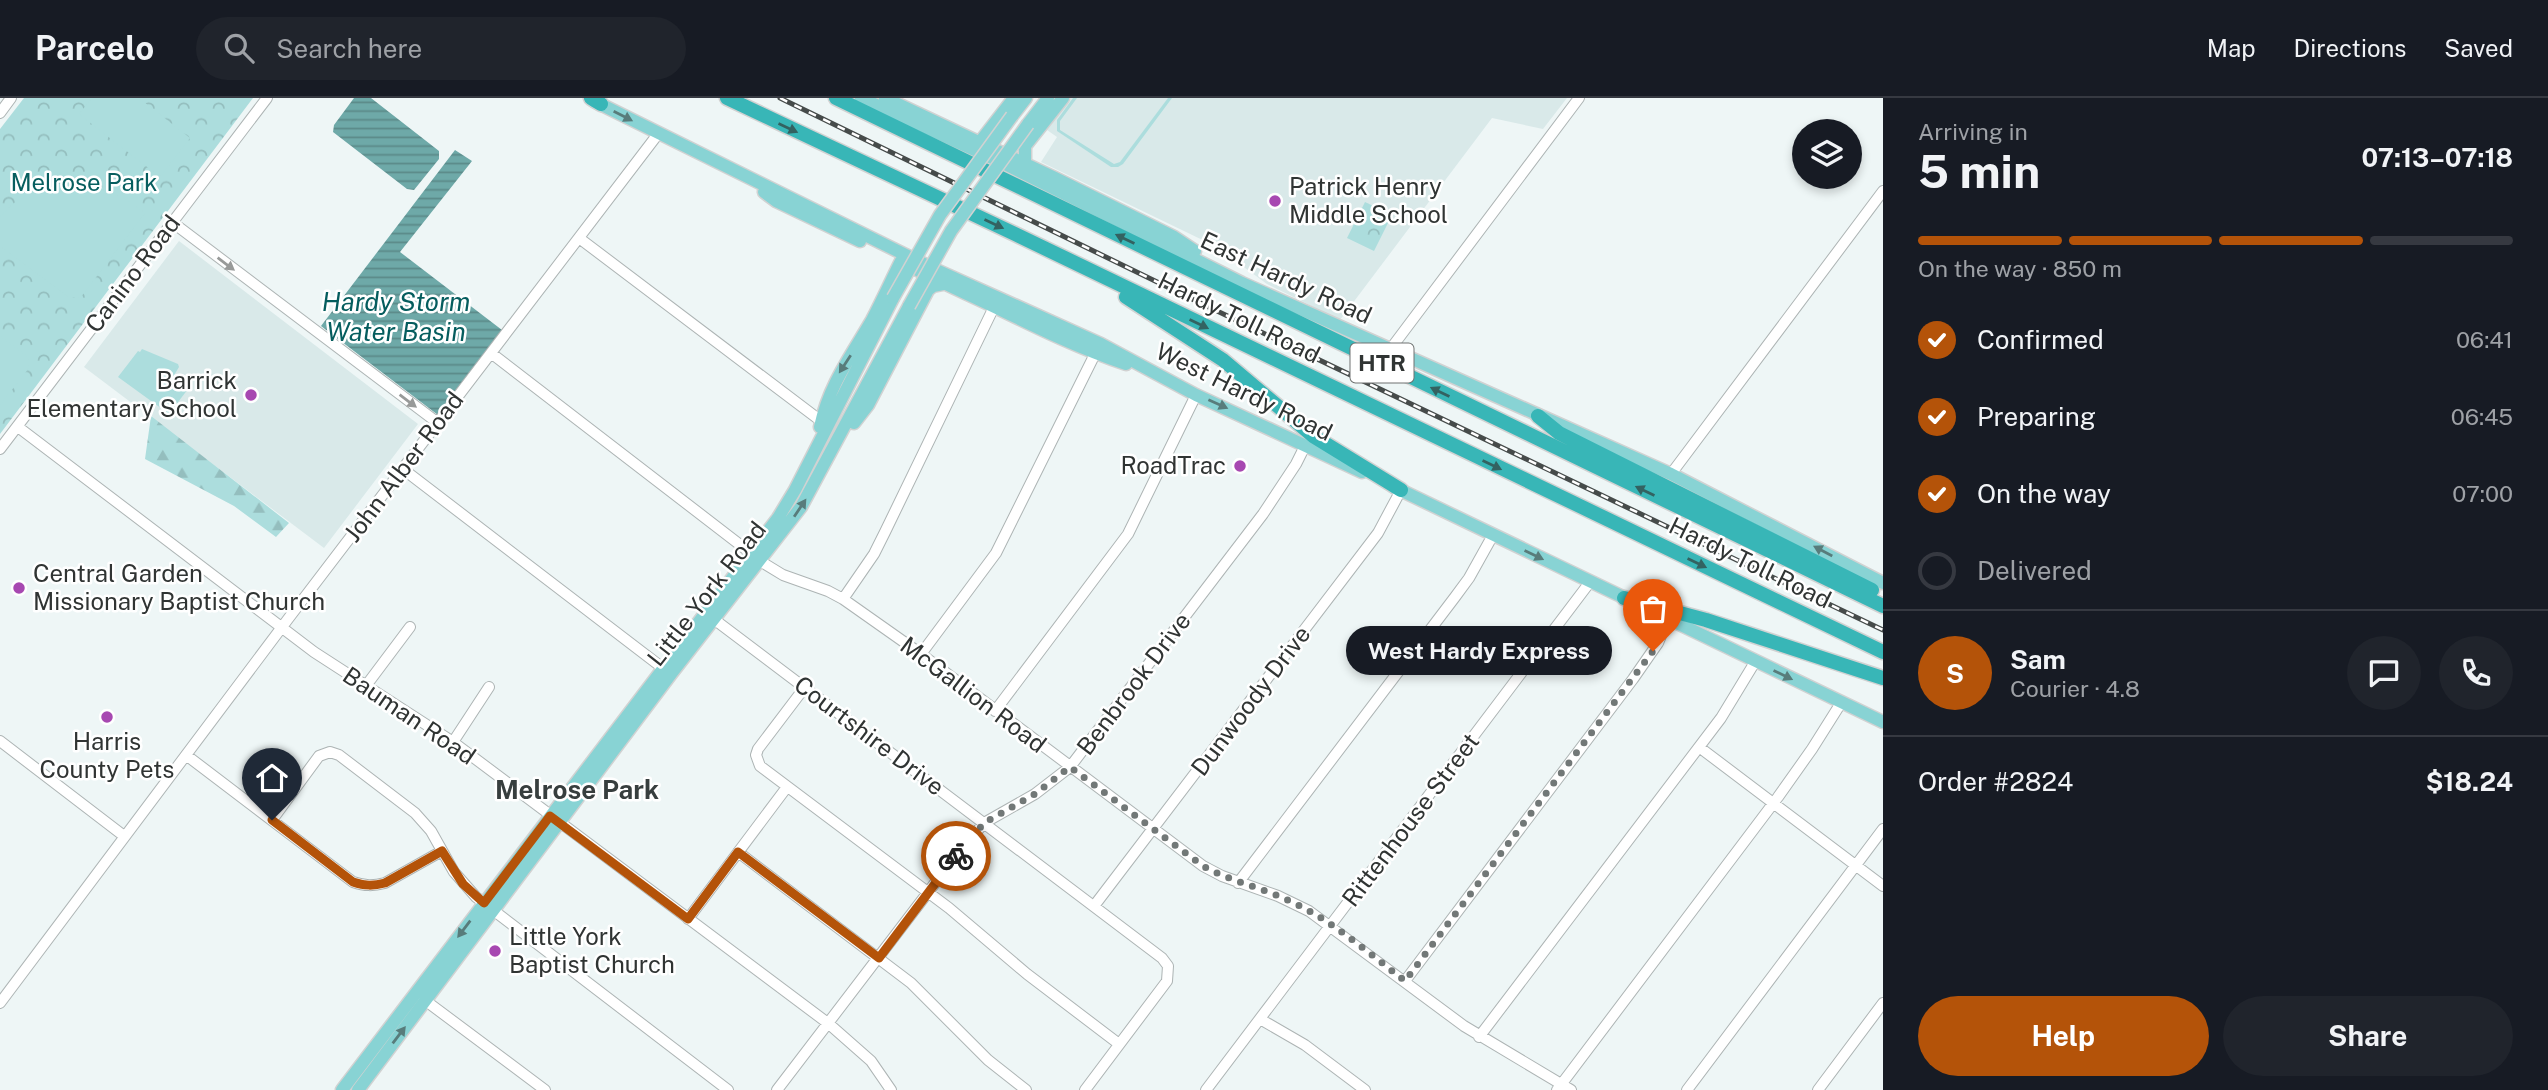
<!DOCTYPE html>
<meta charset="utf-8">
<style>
body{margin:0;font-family:"Public Sans",sans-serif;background:#20242c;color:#f1f3f6;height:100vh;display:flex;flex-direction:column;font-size:26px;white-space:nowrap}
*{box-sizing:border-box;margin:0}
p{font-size:23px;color:#9ea1a6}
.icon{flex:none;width:38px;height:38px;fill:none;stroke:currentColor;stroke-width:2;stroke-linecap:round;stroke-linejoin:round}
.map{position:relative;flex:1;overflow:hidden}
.side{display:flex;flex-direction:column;background:#171b24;width:665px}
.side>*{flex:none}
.controls{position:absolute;left:1792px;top:21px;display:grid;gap:14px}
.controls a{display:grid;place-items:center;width:70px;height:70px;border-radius:50%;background:#171b24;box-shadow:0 4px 10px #0003;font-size:35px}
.pin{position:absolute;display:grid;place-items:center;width:60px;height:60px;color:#fff;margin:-72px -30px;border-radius:50% 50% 50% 0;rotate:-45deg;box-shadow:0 0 7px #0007}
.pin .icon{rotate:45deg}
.courier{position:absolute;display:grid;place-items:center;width:70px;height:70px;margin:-35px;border:5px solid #b45309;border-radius:50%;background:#fff;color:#222;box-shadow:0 2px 9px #0007}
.bubble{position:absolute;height:49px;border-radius:24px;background:#171b24;box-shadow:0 4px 10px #0003;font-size:23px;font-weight:700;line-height:49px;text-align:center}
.overview em{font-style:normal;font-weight:700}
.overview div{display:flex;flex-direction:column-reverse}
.overview{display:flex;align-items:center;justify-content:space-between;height:119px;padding:0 35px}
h1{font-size:46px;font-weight:700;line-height:52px}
.bar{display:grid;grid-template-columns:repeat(4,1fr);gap:10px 7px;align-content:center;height:84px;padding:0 35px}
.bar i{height:9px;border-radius:5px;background:#363941}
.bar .on{background:#b45309}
.bar p{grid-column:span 4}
.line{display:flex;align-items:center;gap:18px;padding:0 35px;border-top:2px solid #363941}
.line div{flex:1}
.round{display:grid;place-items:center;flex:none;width:74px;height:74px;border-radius:37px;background:#20242c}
ol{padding:0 35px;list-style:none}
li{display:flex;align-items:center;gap:21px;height:77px}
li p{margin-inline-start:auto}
li .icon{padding:7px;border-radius:50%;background:#b45309;color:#fff;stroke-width:4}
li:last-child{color:#9ea1a6}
li i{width:38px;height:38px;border:4px solid #363941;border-radius:50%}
.action{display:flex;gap:14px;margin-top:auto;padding:14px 35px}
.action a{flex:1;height:80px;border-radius:42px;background:#b45309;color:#fff;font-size:28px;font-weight:700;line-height:80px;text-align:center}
.action a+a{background:#20242c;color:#f1f3f6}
header{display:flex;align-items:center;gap:42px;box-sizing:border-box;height:98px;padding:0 35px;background:#171b24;border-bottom:2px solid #363941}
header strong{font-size:33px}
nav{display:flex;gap:38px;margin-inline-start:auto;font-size:24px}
.search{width:490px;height:63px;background:#20242c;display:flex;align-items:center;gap:18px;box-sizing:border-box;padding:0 24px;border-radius:38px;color:#9ea1a6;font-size:26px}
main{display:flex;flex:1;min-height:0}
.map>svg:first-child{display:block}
</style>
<header>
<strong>Parcelo</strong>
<div class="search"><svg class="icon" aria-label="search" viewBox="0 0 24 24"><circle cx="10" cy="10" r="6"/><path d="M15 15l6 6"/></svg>Search here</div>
<nav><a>Map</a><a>Directions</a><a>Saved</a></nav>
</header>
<main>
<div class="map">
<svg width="1883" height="992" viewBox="0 0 1883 992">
<defs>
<pattern id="forest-firs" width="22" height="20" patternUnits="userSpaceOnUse" patternTransform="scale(1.75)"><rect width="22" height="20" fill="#acdddd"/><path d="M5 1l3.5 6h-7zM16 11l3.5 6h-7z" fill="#94bebe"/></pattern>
<pattern id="park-crowns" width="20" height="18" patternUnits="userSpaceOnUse" patternTransform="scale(1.75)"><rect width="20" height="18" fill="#acdddd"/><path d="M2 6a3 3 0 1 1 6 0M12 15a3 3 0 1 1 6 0" fill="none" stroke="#94bebe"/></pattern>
<pattern id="water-rules" width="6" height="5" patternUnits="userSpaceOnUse" patternTransform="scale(1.75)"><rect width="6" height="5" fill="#6ea9a8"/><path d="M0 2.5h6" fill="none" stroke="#5b8a89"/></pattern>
</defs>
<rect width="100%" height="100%" fill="#eef6f6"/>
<!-- built -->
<path fill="#d9e9e9" d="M1071,0H1567L1543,31L1492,20L1340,222L1267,186L1215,148L1041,64L1057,39L1047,32Z
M179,143L418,326L324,450L84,269Z"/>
<!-- forest -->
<path fill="url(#forest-firs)" d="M151,318L289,425L276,439L234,408L145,361Z"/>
<!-- park -->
<path fill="url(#park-crowns)" d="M24,0H253L0,336V31Z
M1365,104L1392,117L1374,153L1347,140Z"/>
<!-- pitch -->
<path fill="#acdddd" d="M92,0H139L190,40L160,79L79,16Z
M1073,0H1077L1060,23V32L1114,66L1120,64L1168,0H1172L1123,66L1118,69H1111L1057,33V22Z
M72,84C104,88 120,96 145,115L81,199L70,200L0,148V119C19,96 43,88 72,84Z
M0,238L28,259L29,270L0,307Z
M142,251L178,266L179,269L173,279L188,291L169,316L118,279L138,253L140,254Z"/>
<!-- water -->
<path fill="url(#water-rules)" d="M354,0H371L439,53V61L414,92L407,91L333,34L334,27Z
M455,52L472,63L400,154L502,232L438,317L321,228Z"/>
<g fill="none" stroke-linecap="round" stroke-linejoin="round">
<defs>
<path id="minor" d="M0,15L11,0
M172,124L438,325
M579,140L821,323
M1389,253L1579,0
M491,255L765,466L783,477L828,493L843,501L921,556L1203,768L1222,778L1278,798L1309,813L1464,928L1571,992
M18,329L314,554L453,644L829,926L871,963L891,992
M0,351L267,0
M403,371L668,574
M1671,376L1883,93
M843,501L874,456L885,434L994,209
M715,522L1162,860L1168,868L1167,883L1085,992
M921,556L996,455L1095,256
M365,589L410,529
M805,589L758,651L756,657L760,668L949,810L1027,876L1119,946
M995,613L1128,436L1196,297
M0,643L124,738
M453,644L489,589
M1699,649L1883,788
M186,657L353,784C365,788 373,788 385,785L442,753
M272,722L319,658L330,654L339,657L415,715L431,733L454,774L476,799L728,992
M738,754L911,885L988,962L1026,992
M1238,785L1455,499L1469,480L1493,437
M1094,808L1378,435L1401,392
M688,821L787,689
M1405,883L1633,581L1658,545L1668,521
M422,900L545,992
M0,905L288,521L658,36
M1260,921L1305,947L1365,992
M1479,939L1721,620L1755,564
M777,992L958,755L984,725L1035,696L1070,669L1263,416L1296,366L1305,348
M1206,992L1590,484
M1557,992L1778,699L1812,651L1841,605
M1687,992L1883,731
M1818,992L1883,905"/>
<path id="major" d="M861,0L1001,64L1242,185L1671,376L1883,485
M885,0L1055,80L1174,139L1195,153
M594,3L934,171L1101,246L1196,297L1362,374
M1012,18L1026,0
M1028,26L1048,0
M980,44L1014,0
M1025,65V48L1063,0
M764,94L776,103L860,143
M904,165C935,182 966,195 997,210C1040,231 1081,251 1126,266
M854,325L868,307L928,192L933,188L943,186
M820,329C829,287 851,258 872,222C882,203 891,183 901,163
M1394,389L1883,624
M342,992L778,420L795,392L893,200
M358,992L671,576L801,409L909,208"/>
<path id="highway" d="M591,0L601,6
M727,0L1015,136L1883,554
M836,0L1883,508
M1126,199L1223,262L1313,338L1401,392
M1538,318L1559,335L1872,492
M1624,500L1706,522L1883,580"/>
</defs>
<!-- minor casing -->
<use href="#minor" stroke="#adb4b4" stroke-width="12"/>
<!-- major casing -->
<use href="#major" stroke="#d1d2d2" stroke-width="15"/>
<!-- highway casing -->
<use href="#highway" stroke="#d1d2d2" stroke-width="17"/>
<!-- minor -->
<use href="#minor" stroke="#fff" stroke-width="10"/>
<!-- major -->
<use href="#major" stroke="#88d3d4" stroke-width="12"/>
<!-- highway -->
<use href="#highway" stroke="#38b6b7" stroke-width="14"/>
<defs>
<path id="rail" d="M780,0L1192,201L1883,532"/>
</defs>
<!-- rail casing -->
<use href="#rail" stroke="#464b4a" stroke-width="5"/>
<!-- rail -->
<use href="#rail" stroke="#fff" stroke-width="2.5" stroke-dasharray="8" stroke-linecap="butt"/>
<defs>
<path id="major-bridge" d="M893,200L940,117L1012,18
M909,208L951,133L1028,26"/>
</defs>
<!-- major-bridge casing -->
<use href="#major-bridge" stroke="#d1d2d2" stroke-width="15" stroke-linecap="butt"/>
<!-- major-bridge -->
<use href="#major-bridge" stroke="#88d3d4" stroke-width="12"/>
</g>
<!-- one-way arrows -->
<defs><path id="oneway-solid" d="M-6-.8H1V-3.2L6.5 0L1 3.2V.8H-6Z" transform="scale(1.75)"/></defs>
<g fill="#587c7b">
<use href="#oneway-solid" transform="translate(623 18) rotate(27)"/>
<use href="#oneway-solid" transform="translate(845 266) rotate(123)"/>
<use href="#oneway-solid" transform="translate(1218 306) rotate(24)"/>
<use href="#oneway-solid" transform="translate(800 410) rotate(-56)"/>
<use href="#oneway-solid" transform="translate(1823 453) rotate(-152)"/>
<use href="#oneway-solid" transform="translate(1534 457) rotate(26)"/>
<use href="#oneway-solid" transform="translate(1783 577) rotate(26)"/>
<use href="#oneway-solid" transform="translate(464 831) rotate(127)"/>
<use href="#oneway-solid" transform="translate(399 937) rotate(-53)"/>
</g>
<g fill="#336261">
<use href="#oneway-solid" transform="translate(788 30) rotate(25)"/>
<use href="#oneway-solid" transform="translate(994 126) rotate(25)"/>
<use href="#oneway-solid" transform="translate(1125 141) rotate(-154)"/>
<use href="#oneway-solid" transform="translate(1199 226) rotate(26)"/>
<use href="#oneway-solid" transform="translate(1440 294) rotate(-154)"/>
<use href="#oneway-solid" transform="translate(1492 367) rotate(26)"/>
<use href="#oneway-solid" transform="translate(1645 393) rotate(-154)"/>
<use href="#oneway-solid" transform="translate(1697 465) rotate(26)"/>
</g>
<g fill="#989a99">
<use href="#oneway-solid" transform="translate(226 166) rotate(37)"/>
<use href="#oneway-solid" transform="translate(408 303) rotate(37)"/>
</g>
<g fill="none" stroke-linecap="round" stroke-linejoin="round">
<!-- done -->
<path stroke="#727877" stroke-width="7" stroke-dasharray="0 12.6" d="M956,758L984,725L1035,696L1070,669L1203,768C1232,784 1264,790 1294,805C1334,824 1370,856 1405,883L1653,553"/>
<!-- route -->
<path stroke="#b45309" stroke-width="9" d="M272,722L353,784C365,788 373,788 385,785L442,753L463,786L484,805L550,718L688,821L738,754L879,860L956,758"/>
</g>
<!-- markers -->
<g fill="#a748b1" stroke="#fff" stroke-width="2.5">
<circle cx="1275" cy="103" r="7"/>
<circle cx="251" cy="297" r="7"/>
<circle cx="1240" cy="368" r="7"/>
<circle cx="19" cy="490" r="7"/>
<circle cx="107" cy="619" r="7"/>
<circle cx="495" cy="853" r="7"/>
</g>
<g text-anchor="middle" stroke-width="5" stroke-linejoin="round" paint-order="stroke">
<!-- shield labels -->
<rect fill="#fff" stroke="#6e7170" stroke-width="2" x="1350.5" y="245.5" width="63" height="39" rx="5"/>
<g font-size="23" font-weight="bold" fill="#303433">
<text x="1382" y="273">HTR</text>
</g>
<!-- park labels -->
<g font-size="24" fill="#075e5f" stroke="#fff">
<text x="84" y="93">Melrose Park</text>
</g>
<!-- poi labels -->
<g font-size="24" fill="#303433" stroke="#fff" text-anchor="start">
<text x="1289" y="97">Patrick Henry<tspan x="1289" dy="28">Middle School</tspan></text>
<text x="237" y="291" text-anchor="end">Barrick<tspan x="237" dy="28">Elementary School</tspan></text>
<text x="1226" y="376" text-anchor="end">RoadTrac</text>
<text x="33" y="484">Central Garden<tspan x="33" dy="28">Missionary Baptist Church</tspan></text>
<text x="107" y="652" text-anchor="middle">Harris<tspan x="107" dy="28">County Pets</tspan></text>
<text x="509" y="847">Little York<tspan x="509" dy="28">Baptist Church</tspan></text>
</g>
<!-- street labels -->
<g font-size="24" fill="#303433" stroke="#fff">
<text transform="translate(133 176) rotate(-53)" y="8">Canino Road</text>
<text transform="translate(1286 180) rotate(25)" y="8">East Hardy Road</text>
<text transform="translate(1239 220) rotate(26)" y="8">Hardy Toll Road</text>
<text transform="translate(1244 294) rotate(26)" y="8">West Hardy Road</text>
<text transform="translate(404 369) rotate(-53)" y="8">John Alber Road</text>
<text transform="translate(1750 465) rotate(26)" y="8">Hardy Toll Road</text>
<text transform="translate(707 496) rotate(-52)" y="8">Little York Road</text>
<text transform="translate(1134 586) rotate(-53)" y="8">Benbrook Drive</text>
<text transform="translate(973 597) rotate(37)" y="8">McGallion Road</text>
<text transform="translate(1251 603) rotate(-53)" y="8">Dunwoody Drive</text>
<text transform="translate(409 618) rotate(34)" y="8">Bauman Road</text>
<text transform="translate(869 638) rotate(37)" y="8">Courtshire Drive</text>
<text transform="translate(1411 722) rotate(-53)" y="8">Rittenhouse Street</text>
</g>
<!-- water labels -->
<g font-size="26" font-style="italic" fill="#055d5e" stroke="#fff">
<text x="396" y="213">Hardy Storm<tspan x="396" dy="30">Water Basin</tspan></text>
</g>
<!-- neighbourhood labels -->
<g font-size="26" font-weight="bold" fill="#373e3e" stroke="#fff">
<text x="577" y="701">Melrose Park</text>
</g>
</g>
</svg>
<div class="controls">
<a><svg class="icon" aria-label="layers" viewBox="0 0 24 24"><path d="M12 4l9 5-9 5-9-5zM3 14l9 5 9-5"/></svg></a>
</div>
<div class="pin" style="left:1653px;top:553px;background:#ea580c"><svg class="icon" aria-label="bag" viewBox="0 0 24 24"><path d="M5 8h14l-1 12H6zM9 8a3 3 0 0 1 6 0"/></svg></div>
<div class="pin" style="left:272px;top:722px;background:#1f2937"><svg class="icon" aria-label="home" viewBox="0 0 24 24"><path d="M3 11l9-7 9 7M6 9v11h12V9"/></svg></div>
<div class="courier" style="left:956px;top:758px"><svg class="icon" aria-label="bike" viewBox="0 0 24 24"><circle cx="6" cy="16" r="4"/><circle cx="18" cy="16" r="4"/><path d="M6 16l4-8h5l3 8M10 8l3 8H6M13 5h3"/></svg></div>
<div class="bubble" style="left:1346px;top:528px;width:266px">West Hardy Express</div>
</div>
<section class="side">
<div class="overview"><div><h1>5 min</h1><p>Arriving in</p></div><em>07:13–07:18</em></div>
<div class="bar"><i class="on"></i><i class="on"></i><i class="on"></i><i></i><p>On the way · 850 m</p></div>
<ol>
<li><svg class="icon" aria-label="check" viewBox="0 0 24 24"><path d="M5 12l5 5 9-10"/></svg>Confirmed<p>06:41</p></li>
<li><svg class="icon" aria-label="check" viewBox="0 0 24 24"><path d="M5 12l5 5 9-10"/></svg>Preparing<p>06:45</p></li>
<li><svg class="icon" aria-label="check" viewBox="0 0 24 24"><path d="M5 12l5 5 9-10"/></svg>On the way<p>07:00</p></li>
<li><i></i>Delivered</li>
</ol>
<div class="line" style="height:126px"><b class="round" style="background:#b45309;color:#fff">S</b><div><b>Sam</b><p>Courier · 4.8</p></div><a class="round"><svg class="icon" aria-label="chat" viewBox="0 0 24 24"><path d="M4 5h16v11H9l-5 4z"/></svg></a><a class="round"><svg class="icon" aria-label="phone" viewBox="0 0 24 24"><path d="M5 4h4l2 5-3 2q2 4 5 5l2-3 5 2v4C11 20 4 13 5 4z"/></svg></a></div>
<div class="line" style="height:91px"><div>Order #2824</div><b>$18.24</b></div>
<div class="action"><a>Help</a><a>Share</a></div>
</section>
</main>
